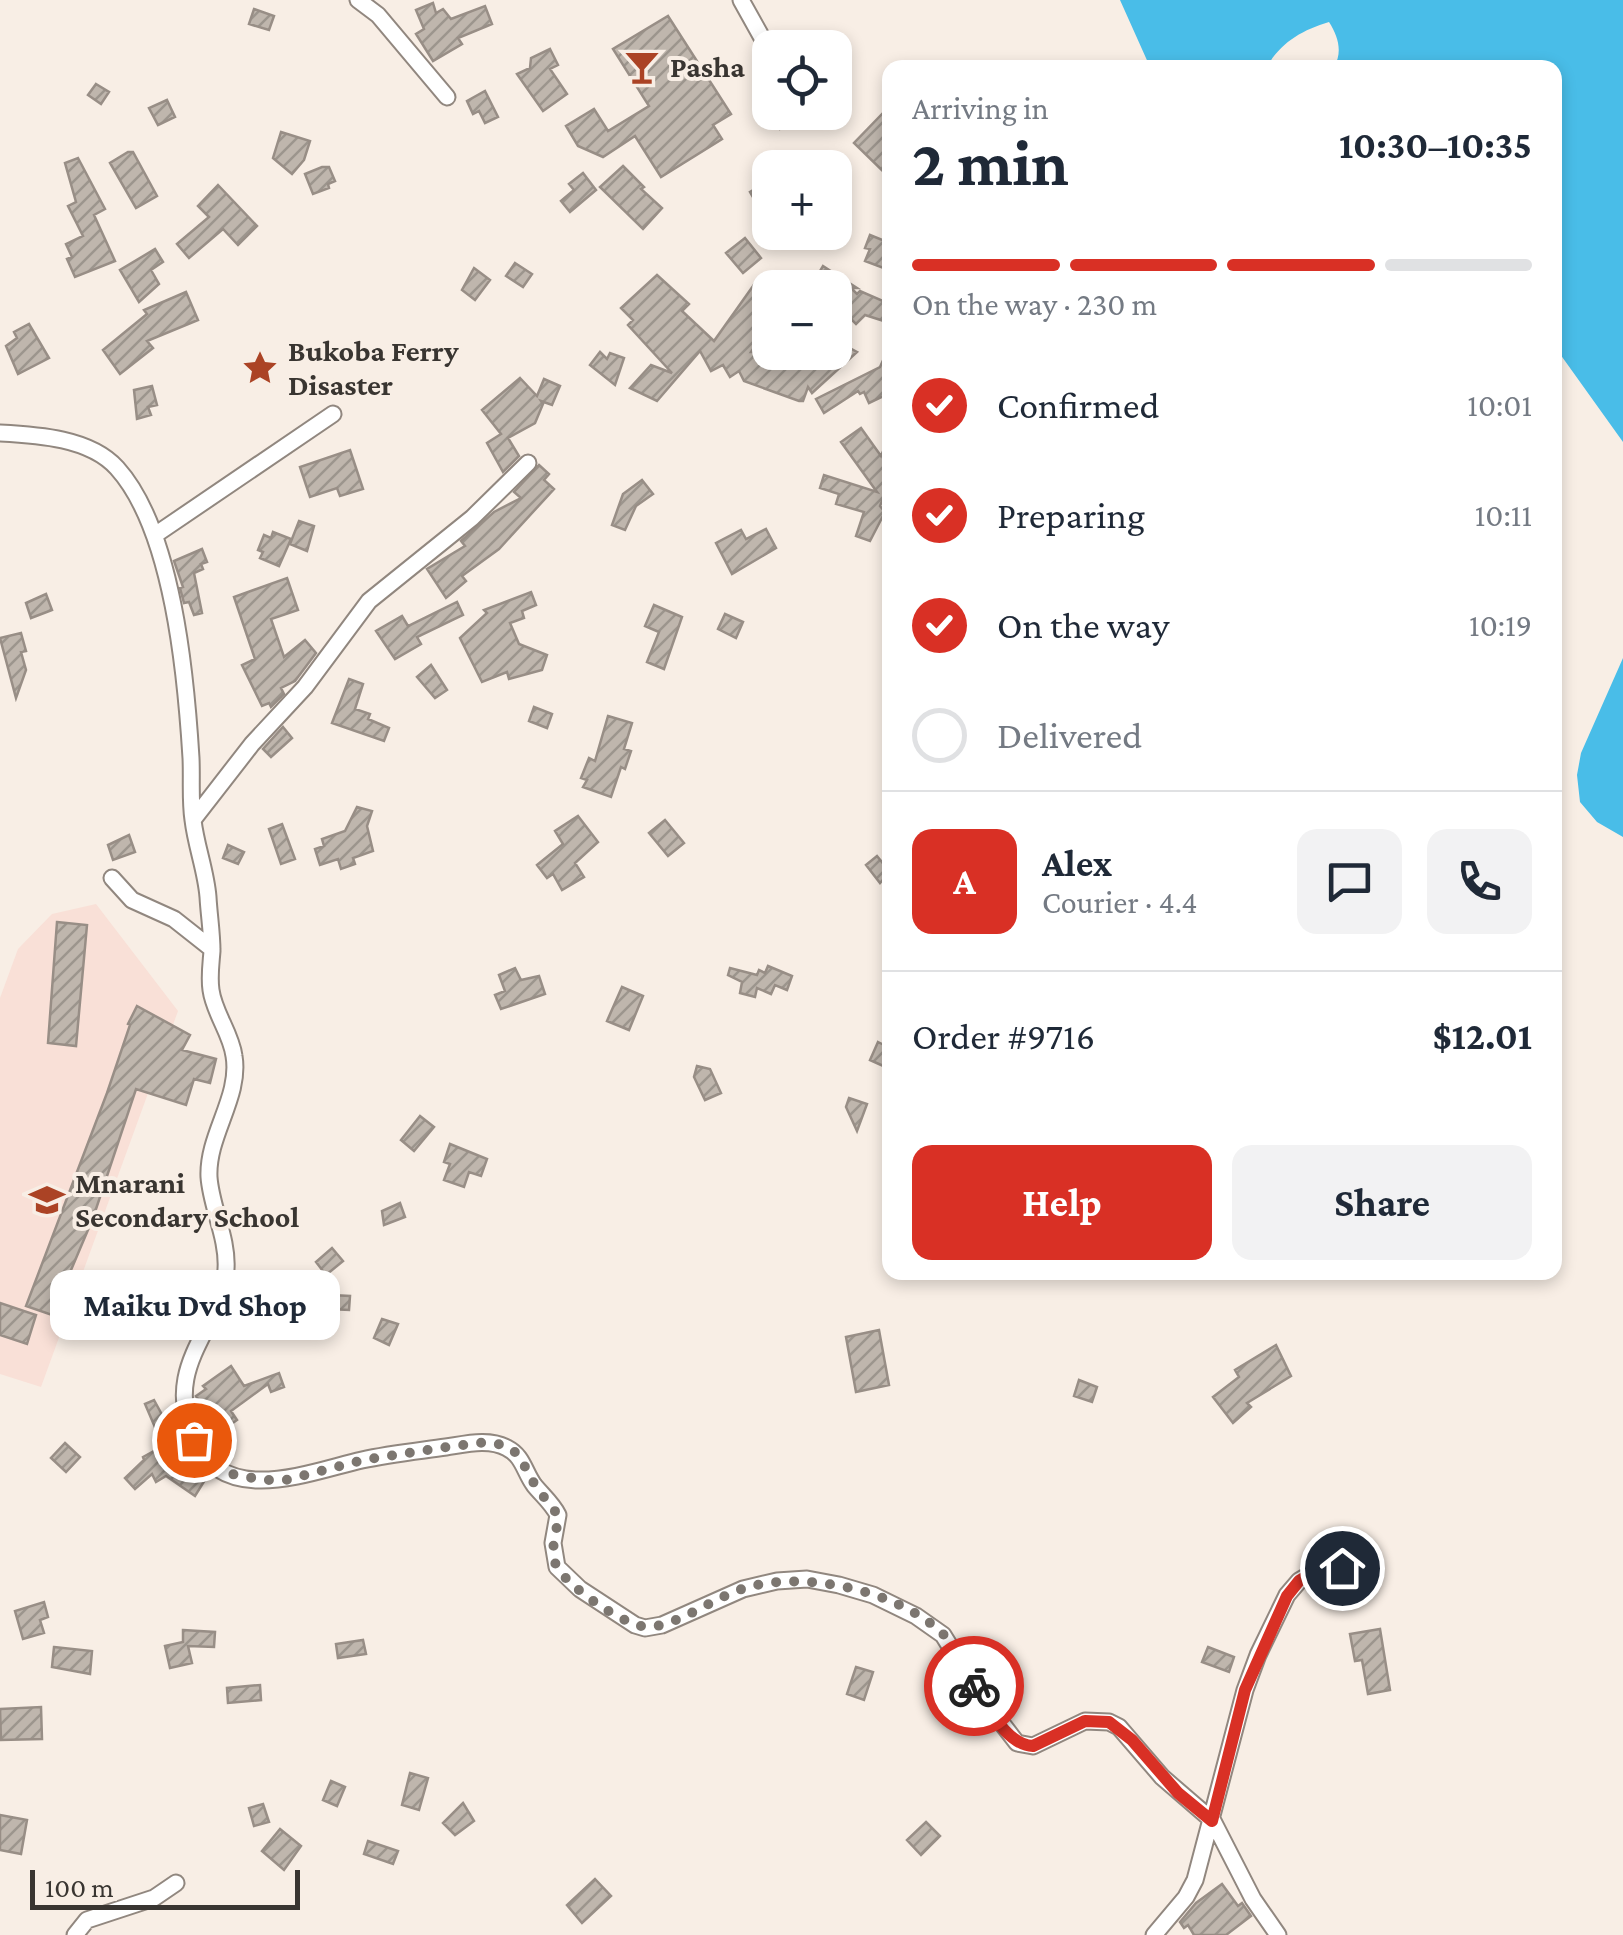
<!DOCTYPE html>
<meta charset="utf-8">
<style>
body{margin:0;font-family:"Crimson Pro",serif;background:#f2f2f3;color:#1f2937;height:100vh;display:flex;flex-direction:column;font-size:38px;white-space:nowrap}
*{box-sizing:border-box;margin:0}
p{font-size:32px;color:#747a83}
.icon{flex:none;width:55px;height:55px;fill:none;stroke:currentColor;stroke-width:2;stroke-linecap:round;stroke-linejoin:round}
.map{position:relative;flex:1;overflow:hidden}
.sheet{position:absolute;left:882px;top:60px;width:680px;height:1220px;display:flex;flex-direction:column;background:#fff;border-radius:20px;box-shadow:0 5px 15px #0003}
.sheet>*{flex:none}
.fabs{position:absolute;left:752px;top:30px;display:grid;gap:20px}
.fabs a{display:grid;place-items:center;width:100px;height:100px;border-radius:20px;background:#fff;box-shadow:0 5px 15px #0003;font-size:50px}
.scale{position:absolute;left:30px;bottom:25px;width:270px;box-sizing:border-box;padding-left:10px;border:5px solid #393531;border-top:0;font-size:28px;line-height:35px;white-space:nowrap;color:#393531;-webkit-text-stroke:8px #f8eee5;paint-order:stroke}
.pin{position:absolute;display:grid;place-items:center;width:85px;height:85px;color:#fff;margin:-42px;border:5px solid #fff;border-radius:50%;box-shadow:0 2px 10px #0007}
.courier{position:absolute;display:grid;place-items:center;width:100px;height:100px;margin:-50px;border:8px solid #d93025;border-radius:50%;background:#fff;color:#222;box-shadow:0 2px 12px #0007}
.bubble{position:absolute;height:70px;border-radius:20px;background:#fff;box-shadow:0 5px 15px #0003;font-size:32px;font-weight:700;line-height:70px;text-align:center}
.head em{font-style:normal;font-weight:700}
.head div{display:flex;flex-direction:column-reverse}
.head{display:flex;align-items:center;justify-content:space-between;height:170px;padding:0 30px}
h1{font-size:65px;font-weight:700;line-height:75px}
.bar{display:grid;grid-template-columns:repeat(4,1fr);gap:15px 10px;align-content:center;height:120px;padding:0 30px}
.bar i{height:12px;border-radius:8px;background:#e0e1e3}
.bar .active{background:#d93025}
.bar p{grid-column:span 4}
.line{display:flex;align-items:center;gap:25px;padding:0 30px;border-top:2px solid #e0e1e3}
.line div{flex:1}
.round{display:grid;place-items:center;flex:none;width:105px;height:105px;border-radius:20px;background:#f2f2f3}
ol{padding:0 30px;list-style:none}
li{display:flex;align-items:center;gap:30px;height:110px}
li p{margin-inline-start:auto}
li .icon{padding:10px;border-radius:50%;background:#d93025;color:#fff;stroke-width:4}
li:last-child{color:#747a83}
li i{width:55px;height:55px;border:5px solid #e0e1e3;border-radius:50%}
.primary-button{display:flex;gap:20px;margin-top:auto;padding:20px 30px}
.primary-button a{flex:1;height:115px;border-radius:20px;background:#d93025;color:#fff;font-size:40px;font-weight:700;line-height:115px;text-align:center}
.primary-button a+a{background:#f2f2f3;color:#1f2937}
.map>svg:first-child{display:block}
</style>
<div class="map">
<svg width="1623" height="1935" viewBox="0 0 1623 1935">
<defs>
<pattern id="building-hatch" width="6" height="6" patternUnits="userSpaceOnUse" patternTransform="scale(2.5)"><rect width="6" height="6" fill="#bfb6ad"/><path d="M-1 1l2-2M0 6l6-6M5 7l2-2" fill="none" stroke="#9c958d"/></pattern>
</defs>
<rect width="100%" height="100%" fill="#f8eee5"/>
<!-- education -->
<path fill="#f9e0d7" d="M96,904L178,1011L41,1387L0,1374V998L18,949L52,914Z"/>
<!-- water -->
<path fill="#49bde8" d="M1120,0H1623V442L1555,347V68L1334,67C1343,52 1338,36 1329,22C1302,30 1280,43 1267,67H1150Z
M1623,658V837L1597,822L1580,802L1577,775L1581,753Z"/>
<!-- building -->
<path fill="url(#building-hatch)" stroke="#988e86" stroke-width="2.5" d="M433,3L436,13L443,9L451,19L485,6L492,24L458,38L462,44L433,61L416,34L424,29L416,10Z
M254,9L274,16L269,30L249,24Z
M668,16L731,114L713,125L722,139L661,177L635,136L603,157L578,146L566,126L594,109L608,131L649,106L613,49Z
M550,49L558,65L550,69L567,94L543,111L517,74L530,68L531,58Z
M96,84L109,92L101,104L88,95Z
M485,91L498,117L485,123L479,111L473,114L467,101Z
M167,100L175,117L158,125L149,108Z
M775,112H821V115L780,129Z
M883,113L890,120V178L854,143Z
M281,132L310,141L304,160L292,174L273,158Z
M128,152H133L157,196L136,208L110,163Z
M78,158L105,209L94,215L115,261L75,277L67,259L72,257L66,244L83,236L68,206L76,202L65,163Z
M623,166L644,187L641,189L662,208L643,229L600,187Z
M322,167H329L335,181L328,184L329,188L313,194L305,174Z
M583,173L596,190L570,212L561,201L574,190L569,184Z
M770,180V227L750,192Z
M218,185L257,226L238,245L223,229L189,258L177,244L209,217L198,206Z
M870,235L890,243V259L886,269L865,261L870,249L865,248Z
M745,238L761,258L743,273L726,253Z
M155,249L163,262L151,270L159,284L139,302L120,270Z
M515,263L532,274L523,287L506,276Z
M823,266L857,288H810Z
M474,268L490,280L475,300L462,290Z
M657,275L689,304L682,311L714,341L758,279L770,287V324L751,352H835V340L857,352L812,393L808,387L803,401H799L744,381L739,371L730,377L723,365L711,371L700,351L657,401L630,388L651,365L672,373L628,325L633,320L621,308Z
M851,288L857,294L860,291L890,304V323L865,315L856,324L836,304Z
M186,292L198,320L147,341L153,348L120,374L103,350L147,314L144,310Z
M29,324L49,358L18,374L6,346L17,338L14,332Z
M890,345V393L869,403L864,392L860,394L858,391L824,413L816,399L880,367Z
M600,352L607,359L610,353L624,358L615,385L590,365Z
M520,378L537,396L544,379L560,386L552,405L541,401L543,404L535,423L508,438L519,456L503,472L487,443L501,434L482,410Z
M152,386L157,405L148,407L151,415L137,419L134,390Z
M861,428L881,456L890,435V482L880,506L885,512L870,541L856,536L864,512L836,504L839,494L820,488L824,475L877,492L841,442Z
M350,450L363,489L340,496L337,488L310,497L300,467Z
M539,465L549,474L544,480L554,489L499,549L462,576L466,581L446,598L427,569L465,546L461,541L494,512L521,498L514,492Z
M642,480L653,494L636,506L625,530L612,525L623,494Z
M299,521L314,526L307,551L290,544Z
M766,529L776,548L732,574L716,543L741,530L746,539Z
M273,532L291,539L279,566L260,558L263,552L258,550L264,535L271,538Z
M202,549L207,562L201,564L203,569L194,573L202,613L194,615L189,602L184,603L180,588L183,587L174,561Z
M287,578L298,610L271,619L284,657L305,640L316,653L295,681L281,688L284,694L271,707L269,703L262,706L242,665L255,659L234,597Z
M531,592L536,605L522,611L524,618L510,623L519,644L547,655L542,670L509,679L507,672L482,682L460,638L487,613L484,610Z
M46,594L52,610L31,618L26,603Z
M457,602L463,615L417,637L421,644L395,659L376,631L402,616L408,626Z
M654,605L682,617L664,669L647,662L659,632L645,626Z
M725,614L743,622L736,638L718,629Z
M21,633L26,651L21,652L26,670L16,698L0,638Z
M431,665L447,690L435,698L417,677Z
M349,679L363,684L355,709L370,714L368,719L389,728L384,741L332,723Z
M534,707L552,714L547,728L529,721Z
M608,716L632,723L624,749L631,751L625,769L621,767L611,797L583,787L587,780L581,778L589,758L595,761Z
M283,727L292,738L271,757L263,749Z
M357,807L372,811L367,826L373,851L353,858L355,864L341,869L338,859L320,865L315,849L324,846L322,839L345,831Z
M578,816L598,842L575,863L584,877L562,890L553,874L547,878L537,865L563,844L555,831Z
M665,820L684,843L668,856L649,833Z
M282,824L295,859L281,864L269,829Z
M129,835L135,852L113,860L108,845Z
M228,845L244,852L238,864L223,858Z
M877,856L890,872L880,883L866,865Z
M57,922L87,925L76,1046L48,1043Z
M768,966L792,976L787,990L775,985L771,994L757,988L755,997L740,993L742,982L728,975L730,968L757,975L759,970L765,973Z
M515,968L521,980L539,976L545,994L501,1009L495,995L505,991L499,975Z
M622,987L643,996L629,1030L607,1021Z
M137,1006L190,1035L182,1050L216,1059L210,1083L194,1079L186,1105L136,1089L93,1218L52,1315L26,1306L107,1093L130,1025L128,1024Z
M878,1042L890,1048V1069L870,1060Z
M697,1066L710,1069L721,1093L705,1100L694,1077Z
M849,1098L867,1104L857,1131L846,1107Z
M420,1116L434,1127L414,1151L401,1140Z
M450,1144L487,1159L481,1176L469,1172L464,1187L444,1180L450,1164L444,1162Z
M400,1203L405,1217L384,1225L382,1211Z
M332,1248L343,1261L326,1275L316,1262Z
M331,1295L350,1296L349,1310L330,1309Z
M0,1303L36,1315L27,1344L0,1335Z
M382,1319L398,1324L389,1345L374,1338Z
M879,1330L889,1385L856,1392L846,1337Z
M1276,1345L1291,1376L1247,1403L1251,1407L1233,1423L1213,1397L1239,1377L1235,1370Z
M231,1366L244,1386L279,1373L284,1387L271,1392L268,1384L231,1411L237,1420L223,1430L214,1418L211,1420L196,1396L206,1389L203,1386Z
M1079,1380L1097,1387L1092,1402L1074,1396Z
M154,1400L178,1444L171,1448L204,1471L200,1477L205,1480L195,1496L166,1476L156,1482L152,1474L135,1489L125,1478L144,1460L143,1457L163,1446L145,1404Z
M65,1443L80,1457L66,1472L51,1458Z
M44,1602L48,1617L40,1620L44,1633L23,1639L15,1611Z
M1380,1629L1390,1690L1368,1694L1362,1660L1355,1661L1350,1634Z
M183,1630L215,1632L214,1647L188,1646L192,1663L170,1668L165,1646L183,1642Z
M363,1640L366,1654L338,1658L336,1644Z
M54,1647L92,1651L90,1674L52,1667Z
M1208,1647L1234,1657L1229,1672L1202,1662Z
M856,1667L873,1672L864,1700L847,1694Z
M260,1685L261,1700L228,1703L227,1688Z
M41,1707L42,1739L1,1740L0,1709Z
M410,1773L428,1778L419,1810L402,1805Z
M331,1781L345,1787L337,1806L323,1800Z
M463,1803L474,1821L455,1835L443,1823Z
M263,1804L269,1822L254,1826L249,1808Z
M0,1815L27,1820L21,1854L0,1850Z
M926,1822L940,1836L921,1855L907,1840Z
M280,1829L301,1846L284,1870L262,1851Z
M368,1841L398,1851L393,1864L364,1854Z
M595,1879L611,1896L582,1923L567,1905Z
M1222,1884L1238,1906L1242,1903L1251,1916L1226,1935H1194L1188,1925L1184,1928L1180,1922L1196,1903Z"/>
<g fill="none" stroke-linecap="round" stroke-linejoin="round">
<defs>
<path id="minor" d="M358,0L378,15L447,97
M741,0L770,52
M0,433C38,435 90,438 117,468C173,530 186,676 191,758C192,779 190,800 193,820C196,846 206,871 208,897C209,915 212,933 212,951C211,964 209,977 211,990C214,1013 231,1033 234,1056C241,1097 207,1135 209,1177C211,1207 228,1238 226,1269C222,1330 161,1363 194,1439C224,1508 309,1472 362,1460C389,1454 418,1451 446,1447C466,1444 489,1438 507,1448C523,1456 524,1471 534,1485C542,1495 552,1503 558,1515L553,1543L557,1567L580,1589L635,1625L645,1628L662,1625L743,1589L777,1581L807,1579L839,1585L873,1595L916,1616L943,1635L980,1695L1017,1743L1033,1746L1085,1721L1109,1722L1119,1727L1162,1777L1213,1821L1253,1899L1278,1935
M155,535L333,414
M193,820L252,744L305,687L369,601L472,518L528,463
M112,878L132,900L174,919L212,949
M75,1935L87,1920L154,1898L176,1883
M1154,1935L1186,1897L1195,1880L1245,1690L1258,1655L1287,1595L1299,1581L1314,1572L1342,1568"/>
</defs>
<!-- minor casing -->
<use href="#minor" stroke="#91877f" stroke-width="19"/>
<!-- minor -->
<use href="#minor" stroke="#fff" stroke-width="15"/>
</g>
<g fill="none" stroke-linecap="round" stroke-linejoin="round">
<!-- done -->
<path stroke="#7c7670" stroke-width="10" stroke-dasharray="0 18" d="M194,1440L214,1465L226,1473L264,1480H286L363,1460L447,1447L487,1442L503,1445L518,1454L536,1487L558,1515C558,1532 548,1550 557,1567C568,1587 629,1630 651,1627C682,1623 712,1599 742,1589C801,1569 898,1590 943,1634C957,1649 963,1669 974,1686"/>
<!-- route -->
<path stroke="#d93025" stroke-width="12" d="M974,1686C988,1706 1006,1745 1033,1746L1085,1721L1109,1722L1132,1740L1178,1793L1212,1821L1245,1690L1287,1596L1299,1581L1314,1572L1342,1568"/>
</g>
<!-- icons -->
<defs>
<symbol id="bar-bare" viewBox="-9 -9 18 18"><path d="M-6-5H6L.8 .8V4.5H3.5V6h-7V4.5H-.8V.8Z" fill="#ab4325" stroke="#f8eee5" stroke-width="2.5" paint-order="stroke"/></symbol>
<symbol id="sight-bare" viewBox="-9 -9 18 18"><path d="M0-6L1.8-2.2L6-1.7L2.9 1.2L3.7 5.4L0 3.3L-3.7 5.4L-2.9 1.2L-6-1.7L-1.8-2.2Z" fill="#ab4325" stroke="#f8eee5" stroke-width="2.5" paint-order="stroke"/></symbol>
<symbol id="school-bare" viewBox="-9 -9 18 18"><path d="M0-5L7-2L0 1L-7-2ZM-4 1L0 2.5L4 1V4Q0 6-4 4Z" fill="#ab4325" stroke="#f8eee5" stroke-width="2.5" paint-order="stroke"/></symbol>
</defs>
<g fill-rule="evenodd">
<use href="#bar-bare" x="617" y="42" width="50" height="50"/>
<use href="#sight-bare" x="235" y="343" width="50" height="50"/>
<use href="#school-bare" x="22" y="1175" width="50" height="50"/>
</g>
<g text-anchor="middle" stroke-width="8" stroke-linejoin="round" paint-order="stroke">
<!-- poi labels -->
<g font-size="30" font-weight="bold" fill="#393531" stroke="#f8eee5" text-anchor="start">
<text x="670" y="77">Pasha</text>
<text x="288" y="361">Bukoba Ferry<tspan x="288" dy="34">Disaster</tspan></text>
<text x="75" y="1193">Mnarani<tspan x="75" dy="34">Secondary School</tspan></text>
</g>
</g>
</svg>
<div class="fabs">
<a><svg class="icon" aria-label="locate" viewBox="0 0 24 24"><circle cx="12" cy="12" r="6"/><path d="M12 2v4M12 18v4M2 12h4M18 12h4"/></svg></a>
<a>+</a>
<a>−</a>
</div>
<div class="scale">100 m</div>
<div class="pin" style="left:194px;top:1440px;background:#ea580c"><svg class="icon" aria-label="bag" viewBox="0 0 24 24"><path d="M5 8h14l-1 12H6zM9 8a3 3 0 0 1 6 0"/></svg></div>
<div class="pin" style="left:1342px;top:1568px;background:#1f2937"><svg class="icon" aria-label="home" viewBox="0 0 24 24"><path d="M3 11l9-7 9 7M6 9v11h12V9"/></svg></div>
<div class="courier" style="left:974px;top:1686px"><svg class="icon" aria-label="bike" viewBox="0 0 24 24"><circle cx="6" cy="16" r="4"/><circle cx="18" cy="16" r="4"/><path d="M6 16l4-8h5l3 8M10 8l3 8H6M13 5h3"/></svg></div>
<div class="bubble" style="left:50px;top:1270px;width:290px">Maiku Dvd Shop</div>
<section class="sheet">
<div class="head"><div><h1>2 min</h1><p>Arriving in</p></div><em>10:30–10:35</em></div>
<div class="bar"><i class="active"></i><i class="active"></i><i class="active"></i><i></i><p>On the way · 230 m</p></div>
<ol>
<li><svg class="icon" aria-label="check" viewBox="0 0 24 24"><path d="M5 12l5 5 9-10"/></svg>Confirmed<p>10:01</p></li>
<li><svg class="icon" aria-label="check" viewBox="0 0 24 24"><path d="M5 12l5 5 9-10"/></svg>Preparing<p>10:11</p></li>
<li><svg class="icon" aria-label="check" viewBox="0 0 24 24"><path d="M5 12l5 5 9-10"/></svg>On the way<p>10:19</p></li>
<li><i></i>Delivered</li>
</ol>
<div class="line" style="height:180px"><b class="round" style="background:#d93025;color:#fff">A</b><div><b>Alex</b><p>Courier · 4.4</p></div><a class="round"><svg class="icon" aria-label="chat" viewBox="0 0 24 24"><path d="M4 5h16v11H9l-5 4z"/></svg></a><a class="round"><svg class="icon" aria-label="phone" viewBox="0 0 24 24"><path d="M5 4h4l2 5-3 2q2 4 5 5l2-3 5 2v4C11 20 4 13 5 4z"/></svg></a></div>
<div class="line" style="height:130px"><div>Order #9716</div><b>$12.01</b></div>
<div class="primary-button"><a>Help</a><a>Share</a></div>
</section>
</div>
